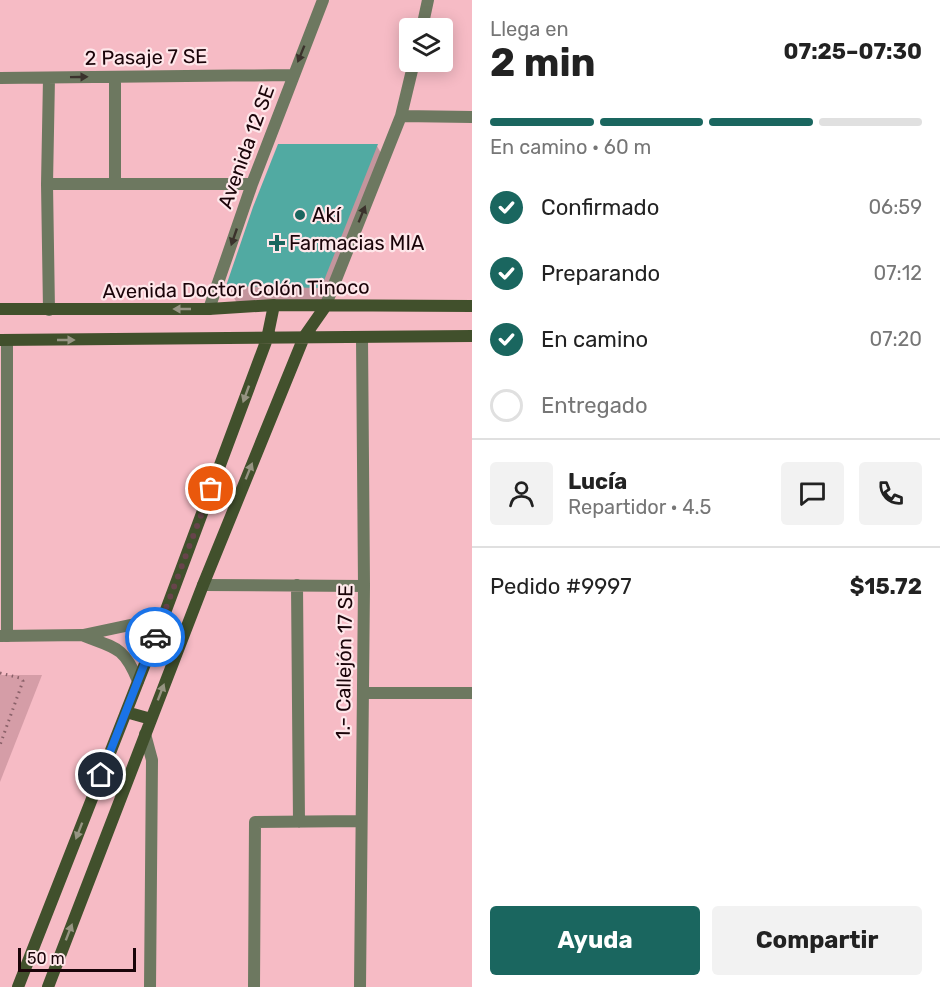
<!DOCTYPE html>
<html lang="es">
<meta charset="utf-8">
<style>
body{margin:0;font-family:Rubik,sans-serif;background:#f2f2f2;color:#222;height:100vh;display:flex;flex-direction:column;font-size:22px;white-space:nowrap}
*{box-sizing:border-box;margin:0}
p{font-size:20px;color:#767676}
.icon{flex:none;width:33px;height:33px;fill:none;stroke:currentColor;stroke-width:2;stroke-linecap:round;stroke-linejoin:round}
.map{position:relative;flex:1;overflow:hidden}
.panel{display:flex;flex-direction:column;background:#fff;width:468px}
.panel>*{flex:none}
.tools{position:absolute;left:399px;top:18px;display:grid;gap:12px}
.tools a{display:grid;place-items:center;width:54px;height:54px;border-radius:6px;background:#fff;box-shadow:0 3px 15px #0003;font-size:30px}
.scale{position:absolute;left:18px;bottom:15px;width:118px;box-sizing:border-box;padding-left:6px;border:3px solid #1a0409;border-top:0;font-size:16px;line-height:21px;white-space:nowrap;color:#1a0409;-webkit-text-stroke:4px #fee7ea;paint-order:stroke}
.pin{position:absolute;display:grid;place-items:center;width:51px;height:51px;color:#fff;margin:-26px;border:3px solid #fff;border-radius:50%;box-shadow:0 2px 6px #0007}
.courier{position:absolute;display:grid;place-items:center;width:60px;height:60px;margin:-30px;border:4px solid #1a73e8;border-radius:50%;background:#fff;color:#222;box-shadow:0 2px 8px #0007}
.overview em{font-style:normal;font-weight:700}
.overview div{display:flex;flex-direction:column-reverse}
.overview{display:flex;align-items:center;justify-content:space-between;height:102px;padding:0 18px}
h1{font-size:39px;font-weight:700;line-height:45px}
.bar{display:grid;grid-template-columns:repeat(4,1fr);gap:9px 6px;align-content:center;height:72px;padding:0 18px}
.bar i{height:8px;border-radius:4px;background:#e0e0e0}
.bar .on{background:#1a665f}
.bar p{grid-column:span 4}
.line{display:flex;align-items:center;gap:15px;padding:0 18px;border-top:2px solid #e0e0e0}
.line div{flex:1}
.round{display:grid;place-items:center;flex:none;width:63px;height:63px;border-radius:6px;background:#f2f2f2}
ol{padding:0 18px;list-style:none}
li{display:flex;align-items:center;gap:18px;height:66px}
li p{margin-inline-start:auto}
li .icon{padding:6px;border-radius:50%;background:#1a665f;color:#fff;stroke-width:4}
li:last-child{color:#767676}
li i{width:33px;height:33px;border:3px solid #e0e0e0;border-radius:50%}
.button{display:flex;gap:12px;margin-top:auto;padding:12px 18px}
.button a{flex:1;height:69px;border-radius:6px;background:#1a665f;color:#fff;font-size:24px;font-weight:700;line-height:69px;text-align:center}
.button a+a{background:#f2f2f2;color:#222}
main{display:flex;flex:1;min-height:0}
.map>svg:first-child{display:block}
</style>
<main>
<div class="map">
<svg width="472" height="987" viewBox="0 0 472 987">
<rect width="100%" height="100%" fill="#f6bbc5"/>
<!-- green -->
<path fill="#d59da7" d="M0,675H42L0,782Z"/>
<!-- shadow -->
<path fill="#0003" d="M377,146L386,162L330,304L237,303L227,286L254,208Z"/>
<!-- building -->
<path fill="#51aaa2" d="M278,144H378L321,288L226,286L253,207Z"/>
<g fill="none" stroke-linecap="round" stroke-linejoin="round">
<!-- path -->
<path stroke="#896068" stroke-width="3" stroke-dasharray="1.5 4.5" stroke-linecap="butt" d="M0,673L20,678L23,681L0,745"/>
<!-- minor -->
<path stroke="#6d7860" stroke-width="12" d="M422,28L428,0
M0,78L292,75
M49,78L47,184L49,310
M401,116L472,117
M47,184H252
M115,184V77
M325,307L401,116L414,62
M209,309L252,184L323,0
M203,585L364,586
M297,585L299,822
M7,636V340
M363,693H472
M145,734L152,760L150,987
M254,987L255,822L361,821
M360,987L364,586L362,337"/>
<!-- tertiary -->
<path stroke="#6d7860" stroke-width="12" d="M0,636L83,635L163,618
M84,636C116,648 124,647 138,681"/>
<!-- secondary -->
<path stroke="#41502c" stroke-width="12" d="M0,309H209L274,305L472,306
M0,340L472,336
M126,712L151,719
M18,987L163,618L267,339L274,305
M48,987L203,585L304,337L325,307"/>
</g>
<!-- one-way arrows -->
<defs><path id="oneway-solid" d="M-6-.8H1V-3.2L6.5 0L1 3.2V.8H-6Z" transform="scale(1.5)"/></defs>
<g fill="#3b322c">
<use href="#oneway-solid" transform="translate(301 54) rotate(112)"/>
<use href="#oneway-solid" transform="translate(79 77) rotate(-1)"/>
<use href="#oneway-solid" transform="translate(362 214) rotate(-68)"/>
<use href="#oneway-solid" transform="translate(234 237) rotate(109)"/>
</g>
<g fill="#969482">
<use href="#oneway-solid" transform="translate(182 309) rotate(180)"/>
<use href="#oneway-solid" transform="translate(66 340)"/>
<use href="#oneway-solid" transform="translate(246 394) rotate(110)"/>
<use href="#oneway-solid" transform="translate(249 471) rotate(-68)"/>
<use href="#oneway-solid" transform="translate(161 692) rotate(-69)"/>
<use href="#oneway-solid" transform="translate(79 831) rotate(111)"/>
<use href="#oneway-solid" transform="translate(69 932) rotate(-69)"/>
</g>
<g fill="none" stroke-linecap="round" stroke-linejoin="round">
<!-- done -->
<path stroke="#67444b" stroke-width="6" stroke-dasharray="0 10.8" d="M155,637L211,489"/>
<!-- route -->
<path stroke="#1a73e8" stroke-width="8" d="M101,775L155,637"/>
</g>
<!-- markers -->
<g fill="#1a665f" stroke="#fee7ea" stroke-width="2">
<circle cx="300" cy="215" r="6"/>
<path d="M274 234h6v6h6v6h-6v6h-6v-6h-6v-6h6z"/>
</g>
<g text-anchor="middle" stroke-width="4.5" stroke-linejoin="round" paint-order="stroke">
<!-- street labels -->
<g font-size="20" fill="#1a0409" stroke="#fee7ea">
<text transform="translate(146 57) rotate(-1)" y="7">2 Pasaje 7 SE</text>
<text transform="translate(246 147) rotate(-70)" y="7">Avenida 12 SE</text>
<text transform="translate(236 289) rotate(-1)" y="7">Avenida Doctor Colón Tinoco</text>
<text transform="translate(344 662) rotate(-89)" y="7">1.- Callejón 17 SE</text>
</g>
<!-- poi labels -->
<g font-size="20" fill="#1a0409" stroke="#fee7ea" text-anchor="start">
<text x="312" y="222">Akí</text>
<text x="289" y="250">Farmacias MIA</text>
</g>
</g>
</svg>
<div class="tools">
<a><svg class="icon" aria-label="layers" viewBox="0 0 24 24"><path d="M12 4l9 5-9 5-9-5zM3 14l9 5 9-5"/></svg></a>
</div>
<div class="scale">50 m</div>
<div class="pin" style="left:211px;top:489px;background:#ea580c"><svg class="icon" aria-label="bag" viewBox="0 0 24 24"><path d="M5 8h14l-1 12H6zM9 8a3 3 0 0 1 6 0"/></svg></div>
<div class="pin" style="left:101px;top:775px;background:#1f2937"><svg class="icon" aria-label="home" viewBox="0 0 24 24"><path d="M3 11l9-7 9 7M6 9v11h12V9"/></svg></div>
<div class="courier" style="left:155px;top:637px"><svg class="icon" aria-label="car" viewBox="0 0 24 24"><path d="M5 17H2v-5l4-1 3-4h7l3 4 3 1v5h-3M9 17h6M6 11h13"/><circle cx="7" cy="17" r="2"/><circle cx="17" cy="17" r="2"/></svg></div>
</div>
<section class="panel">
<div class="overview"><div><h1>2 min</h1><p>Llega en</p></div><em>07:25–07:30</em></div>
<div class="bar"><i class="on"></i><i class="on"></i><i class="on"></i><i></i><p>En camino · 60 m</p></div>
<ol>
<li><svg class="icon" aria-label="check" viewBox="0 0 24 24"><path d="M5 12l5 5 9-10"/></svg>Confirmado<p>06:59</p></li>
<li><svg class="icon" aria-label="check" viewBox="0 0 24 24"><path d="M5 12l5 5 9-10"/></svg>Preparando<p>07:12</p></li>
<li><svg class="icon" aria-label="check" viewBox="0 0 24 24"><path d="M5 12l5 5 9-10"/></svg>En camino<p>07:20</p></li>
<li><i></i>Entregado</li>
</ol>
<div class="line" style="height:108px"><a class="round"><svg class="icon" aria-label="person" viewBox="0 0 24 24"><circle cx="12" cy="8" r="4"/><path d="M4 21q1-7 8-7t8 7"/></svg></a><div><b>Lucía</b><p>Repartidor · 4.5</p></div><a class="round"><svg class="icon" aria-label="chat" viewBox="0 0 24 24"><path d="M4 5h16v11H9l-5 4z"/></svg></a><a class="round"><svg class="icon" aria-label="phone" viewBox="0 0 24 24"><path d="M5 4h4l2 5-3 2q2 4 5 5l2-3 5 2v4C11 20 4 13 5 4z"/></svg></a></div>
<div class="line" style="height:78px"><div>Pedido #9997</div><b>$15.72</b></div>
<div class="button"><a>Ayuda</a><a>Compartir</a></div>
</section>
</main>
